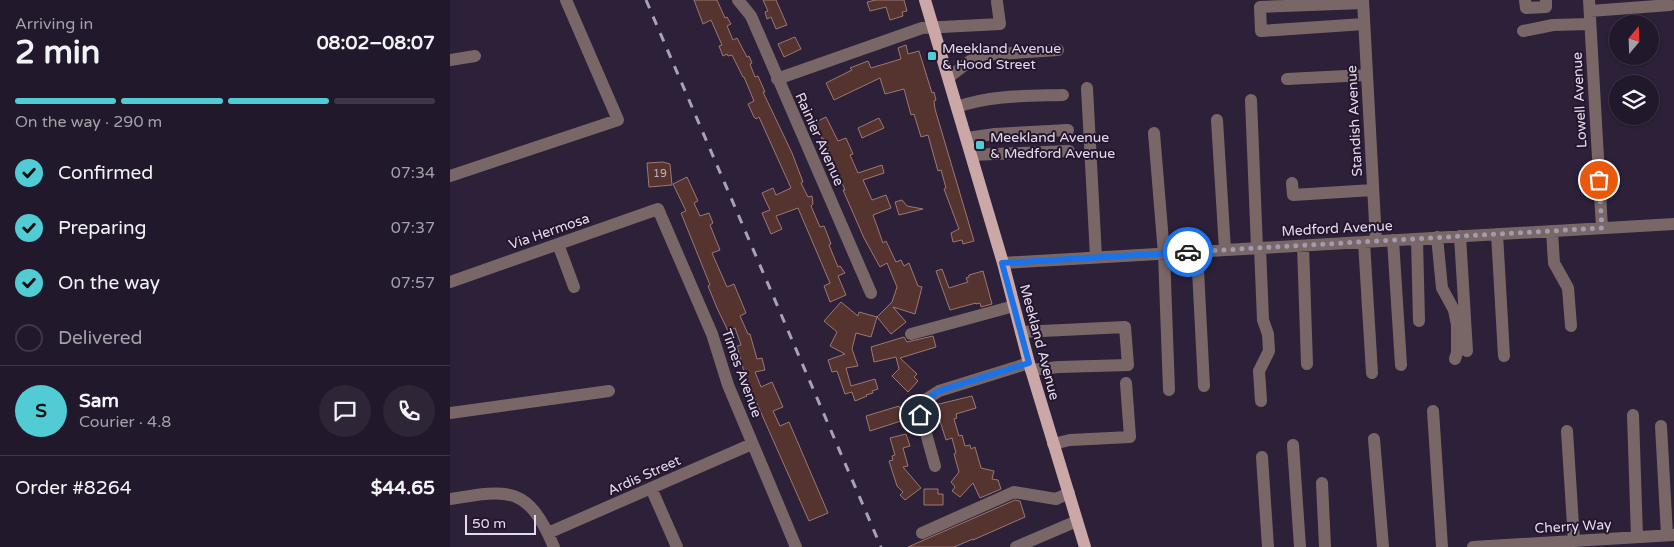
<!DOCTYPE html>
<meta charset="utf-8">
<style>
body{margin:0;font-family:"Varela Round",sans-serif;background:#2e2537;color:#f1f3f6;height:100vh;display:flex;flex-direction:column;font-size:19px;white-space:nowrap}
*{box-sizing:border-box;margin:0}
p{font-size:16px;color:#a2a0a9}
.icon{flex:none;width:28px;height:28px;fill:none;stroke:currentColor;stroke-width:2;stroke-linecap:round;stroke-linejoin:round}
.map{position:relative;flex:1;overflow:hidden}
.drawer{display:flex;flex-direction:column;background:#22182b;width:450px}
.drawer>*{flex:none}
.needle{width:32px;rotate:19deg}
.tools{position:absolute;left:1159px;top:15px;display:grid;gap:10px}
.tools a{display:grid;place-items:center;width:50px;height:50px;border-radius:50%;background:#22182b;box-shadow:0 1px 4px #0004,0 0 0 1px #3f3747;font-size:25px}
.scale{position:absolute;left:15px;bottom:12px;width:71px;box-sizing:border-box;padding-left:5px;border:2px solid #e3dbec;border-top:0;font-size:14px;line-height:18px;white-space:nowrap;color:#e3dbec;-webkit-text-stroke:4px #24162e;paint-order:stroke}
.pin{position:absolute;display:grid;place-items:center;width:42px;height:42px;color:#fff;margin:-21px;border:2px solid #fff;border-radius:50%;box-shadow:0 1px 5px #0007}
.courier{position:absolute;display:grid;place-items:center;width:50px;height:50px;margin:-25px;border:4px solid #1a73e8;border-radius:50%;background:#fff;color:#222;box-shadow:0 1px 6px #0007}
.head em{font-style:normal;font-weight:800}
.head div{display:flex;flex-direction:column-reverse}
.head{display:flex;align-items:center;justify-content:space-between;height:85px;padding:0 15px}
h1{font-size:32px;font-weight:800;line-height:38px}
.bar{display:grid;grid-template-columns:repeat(4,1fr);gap:8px 5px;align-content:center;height:60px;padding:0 15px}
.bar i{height:6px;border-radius:4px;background:#3f3747}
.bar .current{background:#51ccd5}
.bar p{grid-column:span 4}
.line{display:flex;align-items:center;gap:12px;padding:0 15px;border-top:1px solid #3f3747}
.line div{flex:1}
.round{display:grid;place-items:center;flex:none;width:52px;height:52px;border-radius:26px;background:#2e2537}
ol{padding:0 15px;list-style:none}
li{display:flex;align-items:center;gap:15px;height:55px}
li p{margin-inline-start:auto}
li .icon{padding:5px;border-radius:50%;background:#51ccd5;color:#111;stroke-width:4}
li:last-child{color:#a2a0a9}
li i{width:28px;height:28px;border:2px solid #3f3747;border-radius:50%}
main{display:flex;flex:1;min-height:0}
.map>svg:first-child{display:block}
</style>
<main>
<section class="drawer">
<div class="head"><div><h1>2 min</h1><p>Arriving in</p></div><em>08:02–08:07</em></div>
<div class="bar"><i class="current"></i><i class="current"></i><i class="current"></i><i></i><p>On the way · 290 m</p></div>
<ol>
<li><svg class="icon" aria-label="check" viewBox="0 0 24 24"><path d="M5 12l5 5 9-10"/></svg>Confirmed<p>07:34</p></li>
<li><svg class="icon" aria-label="check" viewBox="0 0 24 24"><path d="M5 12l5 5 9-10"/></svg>Preparing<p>07:37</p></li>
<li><svg class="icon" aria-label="check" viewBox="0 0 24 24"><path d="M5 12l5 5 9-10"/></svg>On the way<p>07:57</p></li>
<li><i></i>Delivered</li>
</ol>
<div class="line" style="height:90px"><b class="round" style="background:#51ccd5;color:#111">S</b><div><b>Sam</b><p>Courier · 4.8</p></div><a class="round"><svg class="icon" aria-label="chat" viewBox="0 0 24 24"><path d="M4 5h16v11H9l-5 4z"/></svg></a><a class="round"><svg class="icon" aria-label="phone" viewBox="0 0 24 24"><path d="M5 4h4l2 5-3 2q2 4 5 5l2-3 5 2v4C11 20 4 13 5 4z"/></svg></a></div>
<div class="line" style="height:65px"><div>Order #8264</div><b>$44.65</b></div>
</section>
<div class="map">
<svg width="1224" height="547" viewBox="0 0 1224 547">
<rect width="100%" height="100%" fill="#2d2039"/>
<!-- building -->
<path fill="#553430" stroke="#9d7772" d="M244,0H267L275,18L277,17L281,24L277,26L283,40L287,38L297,57L299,56L302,63L300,64L305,77L308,76L315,92H313L342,153L353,182L351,183L358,197L362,196L363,204L361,206L370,227L374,226L378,236L381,244L379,245L388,267L390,266L395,273L388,276L396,295L380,302L374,286L380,283L348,208L326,216L332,229L321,234L312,213L320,210L312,193L323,188L326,195L341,188L309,117L306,119L304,117L298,104L304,101L294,77H293L282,55L278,56L277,54L273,56L269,46L272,45L261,20L253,24Z
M313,0H326L337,25L326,29L321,17L317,19L315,12L318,11Z
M426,0H454L457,11L452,12L453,16L440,20L436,7L420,11L417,2Z
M345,37L351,49L334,57L328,44Z
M456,45L458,54L469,51L482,93L484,92L486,100L484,101L485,109L524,241L513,244L512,240L503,242L501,233L509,229L494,189L496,188L491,170L488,171L478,135L471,137L464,114L461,115L454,89L435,94L430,78L384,100L376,83L402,70L400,68L418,61L421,68L451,59L448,48Z
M376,117L388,141L396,138L403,154L400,155L408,173L432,165L434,173L413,180L422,200L436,195L441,208L423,215L433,243L436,241L446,262L451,260L454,266L459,263L468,286L472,287L465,314L443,307L456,322L441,334L427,317L421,337L406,333L402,349L408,366L396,368L401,386L425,379L428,389L422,391L423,393L416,395L417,396L405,401L402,392L395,394L387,371L382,372L378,360L395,354L380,346L387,332L374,321L391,302L408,316L409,312L427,317L442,302L447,287L437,263L430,267L414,238L393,190H395L373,138L372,139L364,123Z
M429,118L434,128L412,138L408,128Z
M213,162L220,164L222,185L199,187L197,163Z
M237,177L248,201L244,203L250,216L259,213L263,223L260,225L270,250L262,253L277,287L284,284L296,313L290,316L298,334H300L307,359L312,358L315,370L305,372L311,387L322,382L333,407L323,411L330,426L339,422L378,513L359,521L296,379L287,346L291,345L285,328L278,331L267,308L258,286L260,285L231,213L236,211L223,184Z
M452,200L457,206L473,209L449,215L445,202Z
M492,269L499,288L518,282L516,278L519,277V275L533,271L542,304L531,307L530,303L526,304V303L500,310L486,271Z
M483,336L486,347L450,358L467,374L464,377L468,381L458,392L442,376L449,369L446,357L424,362L421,347L454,337L457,342Z
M522,396L526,408L506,414L507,418L504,419L509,436L512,435L515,446L520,445L521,449L525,447L531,468L544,471L542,479L548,480L551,489L530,498L523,483L510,497L502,491L505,487L501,482L509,472L504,454L506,453L502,438L496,440L485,405Z
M449,406L454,420L420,431L416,416Z
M456,434L460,446L453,448L458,466L453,467L471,488L455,500L450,495L453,492L447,486L439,461L443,460L442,456L445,455L440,438Z
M474,489H488V494H493V505H474Z
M565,500L570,501L575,517L523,540V539L504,547H458Z"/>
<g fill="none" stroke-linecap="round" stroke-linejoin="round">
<!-- minor -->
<path stroke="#796767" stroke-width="12" d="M288,0L301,16L421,293
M913,0L926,241
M1075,0L1076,8L1096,7V0
M1139,0L1152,228
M913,3L810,7L811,31L914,24
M1140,11L1220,5
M1073,31L1103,25L1140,24
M0,60L25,56
M499,77L520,61L533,55L608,50
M327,79L472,28L550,24L547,2
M837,79L916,75
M637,88L646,257
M801,100L807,248
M507,107C541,95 578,96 613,95
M767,120L775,250
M704,133L714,254L719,390
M517,138L545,134L618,130
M522,155L619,151
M0,176L168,120L116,0
M842,183L843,195L923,190
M1102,231L1104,263L1118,288L1121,326
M1047,234L1054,356
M1010,236L1017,351
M987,237L992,288L1004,310L1007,325V353L1005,359
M967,239L969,321
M943,240L951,365
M914,242L922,373
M108,244L124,287
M853,246L857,364
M810,248L813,320L818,334L819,351L809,371L811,401
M747,251L754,386
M553,263L1224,224
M0,282L208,209L262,334L278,385L346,547
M571,332L675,327L678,365L609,367L581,370
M461,334L564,306
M983,411L992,547
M0,413L159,391
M1183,415L1187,537
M1211,426L1217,535
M1117,431L1124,541
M924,439L933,547
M603,444L620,440L680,437L676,383
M843,445L850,547
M812,457L818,547
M485,466L471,415L475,400L489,391L579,363
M872,483L875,547
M201,488L227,547
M0,499C60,489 78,486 104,547
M98,533L302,444
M472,533L564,492L606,499L619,493
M566,547L627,521
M1023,547L1224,535"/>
<!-- major -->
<path stroke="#cba8a7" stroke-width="12" d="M475,0L553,263L579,363L635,547"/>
<!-- rail -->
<path stroke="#aaa1b4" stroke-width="3" stroke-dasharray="9 9" stroke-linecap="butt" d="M196,0L431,547"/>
</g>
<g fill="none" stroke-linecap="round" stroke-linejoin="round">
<!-- done -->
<path stroke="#a39aad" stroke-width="5" stroke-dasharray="0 9" d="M738,252L1152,228L1149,180"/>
<!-- route -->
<path stroke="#1a73e8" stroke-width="6" d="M470,415L475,400L489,391L579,363L552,263L738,252"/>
</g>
<!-- markers -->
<g fill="#51ccd5" stroke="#24162e" stroke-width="2">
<rect x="477" y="51" width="10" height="10" rx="2.5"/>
<rect x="525" y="140" width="10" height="10" rx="2.5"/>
</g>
<g text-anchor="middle" stroke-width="4" stroke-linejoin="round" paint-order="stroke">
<!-- number labels -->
<g font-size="11" fill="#c0b1bd">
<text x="210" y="177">19</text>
</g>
<!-- poi labels -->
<g font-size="14" fill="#e3dbec" stroke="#24162e" text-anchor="start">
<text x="492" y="53">Meekland Avenue<tspan x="492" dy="16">&amp; Hood Street</tspan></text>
<text x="540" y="142">Meekland Avenue<tspan x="540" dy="16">&amp; Medford Avenue</tspan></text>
</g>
<!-- street labels -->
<g font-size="14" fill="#e3dbec" stroke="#24162e">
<text transform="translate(1129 100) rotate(-93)" y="5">Lowell Avenue</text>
<text transform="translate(904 121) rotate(-93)" y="5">Standish Avenue</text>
<text transform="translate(370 139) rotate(66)" y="5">Rainier Avenue</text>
<text transform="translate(887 228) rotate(-3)" y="5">Medford Avenue</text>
<text transform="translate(99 231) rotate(-19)" y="5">Via Hermosa</text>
<text transform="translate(590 342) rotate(75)" y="5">Meekland Avenue</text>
<text transform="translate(292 373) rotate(70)" y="5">Times Avenue</text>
<text transform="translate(194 475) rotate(-24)" y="5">Ardis Street</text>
<text transform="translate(1123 526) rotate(-3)" y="5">Cherry Way</text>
</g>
</g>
</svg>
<div class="tools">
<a><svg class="needle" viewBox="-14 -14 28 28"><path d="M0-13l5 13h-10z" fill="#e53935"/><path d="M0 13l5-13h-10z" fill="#a2a0a9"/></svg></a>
<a><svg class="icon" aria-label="layers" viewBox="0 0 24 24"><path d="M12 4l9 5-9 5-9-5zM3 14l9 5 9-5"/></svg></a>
</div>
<div class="scale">50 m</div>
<div class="pin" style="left:1149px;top:180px;background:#ea580c"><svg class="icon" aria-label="bag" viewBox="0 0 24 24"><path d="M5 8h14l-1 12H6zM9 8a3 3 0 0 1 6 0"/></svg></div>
<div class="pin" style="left:470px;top:415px;background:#1f2937"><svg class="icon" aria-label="home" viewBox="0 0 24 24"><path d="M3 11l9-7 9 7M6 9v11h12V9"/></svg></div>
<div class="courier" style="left:738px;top:252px"><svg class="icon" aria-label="car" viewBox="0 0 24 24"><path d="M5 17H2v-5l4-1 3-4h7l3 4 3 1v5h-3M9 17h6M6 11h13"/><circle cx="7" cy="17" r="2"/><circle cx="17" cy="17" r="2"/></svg></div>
</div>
</main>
